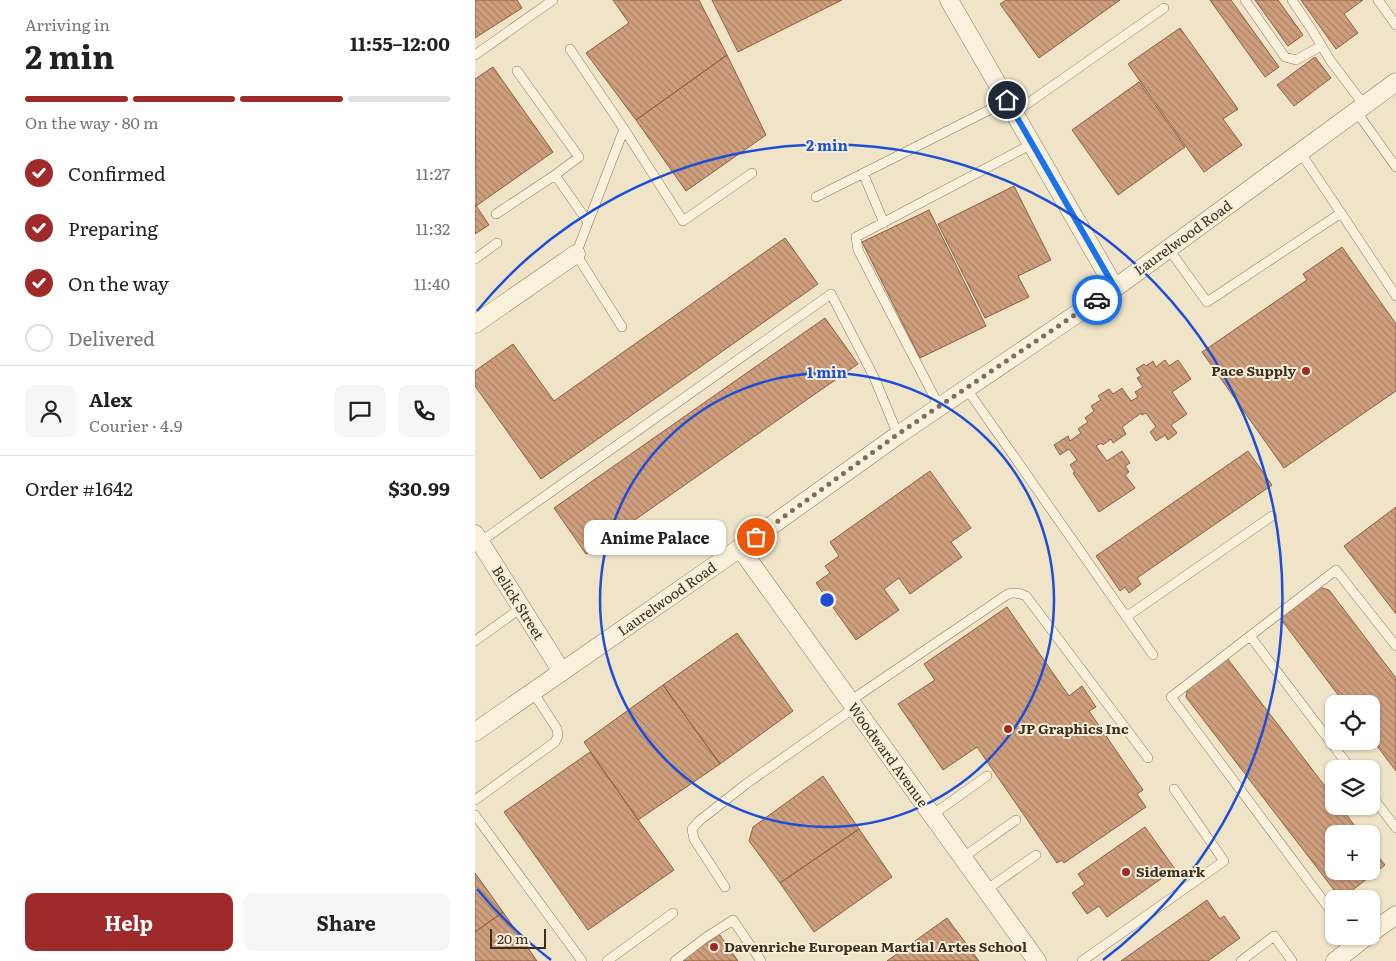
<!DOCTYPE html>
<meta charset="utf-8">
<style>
body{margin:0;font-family:Literata,serif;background:#f6f6f6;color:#222;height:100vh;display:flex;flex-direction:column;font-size:19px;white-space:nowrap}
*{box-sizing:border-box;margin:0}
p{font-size:16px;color:#767676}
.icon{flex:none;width:28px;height:28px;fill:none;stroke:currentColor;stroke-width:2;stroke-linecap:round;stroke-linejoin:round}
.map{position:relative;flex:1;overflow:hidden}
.details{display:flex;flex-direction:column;background:#fff;width:475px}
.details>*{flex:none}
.controls{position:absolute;left:850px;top:695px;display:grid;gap:10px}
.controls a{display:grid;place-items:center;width:55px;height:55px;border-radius:10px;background:#fff;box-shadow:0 1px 4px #0004;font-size:25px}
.scale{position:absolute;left:15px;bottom:12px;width:56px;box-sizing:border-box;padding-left:5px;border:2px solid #3d2e20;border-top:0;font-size:14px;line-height:18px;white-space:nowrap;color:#3d2e20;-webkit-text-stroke:4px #f7eed8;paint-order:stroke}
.pin{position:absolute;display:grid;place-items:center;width:42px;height:42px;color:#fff;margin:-21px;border:2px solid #fff;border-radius:50%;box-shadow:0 1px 5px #0007}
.courier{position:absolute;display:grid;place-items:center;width:50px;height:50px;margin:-25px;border:4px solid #1a73e8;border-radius:50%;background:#fff;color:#222;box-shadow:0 1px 6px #0007}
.bubble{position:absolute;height:35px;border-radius:10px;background:#fff;box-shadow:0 1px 4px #0004;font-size:16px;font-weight:700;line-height:35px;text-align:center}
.head em{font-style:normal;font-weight:700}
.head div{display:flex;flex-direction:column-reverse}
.head{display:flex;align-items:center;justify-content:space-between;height:85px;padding:0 25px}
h1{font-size:32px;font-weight:700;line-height:38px}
.bar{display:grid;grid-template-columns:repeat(4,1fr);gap:8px 5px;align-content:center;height:60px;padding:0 25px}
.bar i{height:6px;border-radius:4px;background:#e0e0e0}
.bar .current{background:#9e2a2b}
.bar p{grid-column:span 4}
.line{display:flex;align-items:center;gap:12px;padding:0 25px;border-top:1px solid #e0e0e0}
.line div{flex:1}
.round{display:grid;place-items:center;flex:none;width:52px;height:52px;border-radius:10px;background:#f6f6f6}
ol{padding:0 25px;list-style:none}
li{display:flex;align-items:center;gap:15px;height:55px}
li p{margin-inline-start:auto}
li .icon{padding:5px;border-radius:50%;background:#9e2a2b;color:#fff;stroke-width:4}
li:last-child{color:#767676}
li i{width:28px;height:28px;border:2px solid #e0e0e0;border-radius:50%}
.primary-button{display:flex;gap:10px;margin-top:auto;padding:10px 25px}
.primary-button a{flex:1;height:58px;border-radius:10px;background:#9e2a2b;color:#fff;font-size:20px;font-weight:700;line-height:58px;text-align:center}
.primary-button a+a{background:#f6f6f6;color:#222}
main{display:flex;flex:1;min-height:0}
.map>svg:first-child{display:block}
</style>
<main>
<section class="details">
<div class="head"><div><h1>2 min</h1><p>Arriving in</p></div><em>11:55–12:00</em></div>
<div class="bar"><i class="current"></i><i class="current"></i><i class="current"></i><i></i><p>On the way · 80 m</p></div>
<ol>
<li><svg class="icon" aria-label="check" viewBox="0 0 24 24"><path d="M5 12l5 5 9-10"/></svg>Confirmed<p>11:27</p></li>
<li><svg class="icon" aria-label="check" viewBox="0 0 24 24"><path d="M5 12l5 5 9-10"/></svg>Preparing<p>11:32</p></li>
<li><svg class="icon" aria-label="check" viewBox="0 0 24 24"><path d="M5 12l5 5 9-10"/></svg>On the way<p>11:40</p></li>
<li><i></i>Delivered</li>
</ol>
<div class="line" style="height:90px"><a class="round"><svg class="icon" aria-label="person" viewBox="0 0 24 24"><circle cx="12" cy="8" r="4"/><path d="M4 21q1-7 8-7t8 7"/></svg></a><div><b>Alex</b><p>Courier · 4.9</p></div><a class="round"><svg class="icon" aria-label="chat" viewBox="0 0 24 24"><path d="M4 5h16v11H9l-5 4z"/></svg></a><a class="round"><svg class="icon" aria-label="phone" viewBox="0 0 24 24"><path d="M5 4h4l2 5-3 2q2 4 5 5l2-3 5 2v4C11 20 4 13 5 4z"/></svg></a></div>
<div class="line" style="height:65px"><div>Order #1642</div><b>$30.99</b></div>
<div class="primary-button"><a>Help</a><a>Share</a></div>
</section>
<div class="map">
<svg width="921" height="961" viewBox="0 0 921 961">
<defs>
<pattern id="building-back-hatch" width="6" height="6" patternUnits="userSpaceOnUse" patternTransform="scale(1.25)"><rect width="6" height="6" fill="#cf9f7d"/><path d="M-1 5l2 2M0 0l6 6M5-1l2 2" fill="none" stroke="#a98266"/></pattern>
</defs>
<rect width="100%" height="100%" fill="#f0e4c8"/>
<!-- building -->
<path fill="url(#building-back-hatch)" stroke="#8d5f41" d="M0,0H42L47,8L0,38Z
M138,0H224L252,55L161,120L111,53L154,23Z
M237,0H367L263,52Z
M531,0H645L564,58L525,4Z
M735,0H756L804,67L790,77Z
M780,0H803L828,35L813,46Z
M826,0H888L869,14L883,33L861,49Z
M705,28L763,109L748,119L767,145L729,172L653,64Z
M252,55L291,135L211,191L161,120Z
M840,57L856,78L819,106L802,85Z
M18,67L78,152L1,206L0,79Z
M664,82L710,147L643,195L597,130Z
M539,186L576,260L543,276L554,297L510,318L463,224Z
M0,204L14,225L0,234Z
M454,210L511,326L445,358L387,242Z
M310,238L343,284L66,479L0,386V371L38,344L79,401Z
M867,247L921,324V391L809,468L727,352L832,280L828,274Z
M350,318L383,364L111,554L79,508Z
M690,360L694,366L703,360L716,379L697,392L712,414L696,425L702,433L693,440L690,435L681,441L675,432L681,427L671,413L667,415L666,413L647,427L651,434L638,443L636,439L628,445L626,443L621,446L632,461L647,451L655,463L650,466L654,472L650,475L660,488L624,512L598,473L600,472L595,465L602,460L594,449L585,455L579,445L593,436L595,441L606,433L603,429L613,422L610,418L619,411L616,406L626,400L623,396L634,389L638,394L647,388L656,401L663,397L660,392L668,387L662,378L666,376L661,369L669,364L671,366L678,361L681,367Z
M773,451L797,485L662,578L666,584L654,593L650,587L645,591L621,556Z
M455,471L496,528L476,542L487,557L435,594L424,578L409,589L424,610L381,640L341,583L355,573L350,566L364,556L355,542Z
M921,507V614L869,546Z
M843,587L854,590L921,678V771L896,738V704H870L805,618Z
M532,607L594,696L607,686L621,707L614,711L668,790L662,794L671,807L589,863L587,860L582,863L502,747L468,770L423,704L460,680L449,664Z
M262,633L318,711L245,764L188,685Z
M752,658L859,798V806H865L886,834H859V871H896V847L910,865L866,899L711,697L713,687Z
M188,685L245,764L163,820L109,742Z
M115,752L199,870L113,930L29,812Z
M348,776L384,829L305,883L274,841L278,827Z
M670,827L700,869L632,917L624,906L612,914L597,893L610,884L603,874Z
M384,829L417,877L339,932L305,883Z
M0,873L28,912L0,932Z
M732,900L745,919L749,916L765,938L733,961H646Z
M28,912L62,961H0V932Z
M472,918L504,961H412Z
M244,934L263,961H205Z"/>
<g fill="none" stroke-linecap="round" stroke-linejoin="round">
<defs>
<path id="service" d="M770,0L810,57L821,60L846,46
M817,0L837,30L855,60L889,105
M903,0L921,25
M95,49L149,129L101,254L147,327
M0,55L78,0
M42,71L104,157L80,175L113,222
M881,111L921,167
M539,113L689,8
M149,129L208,221L277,173
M388,173L409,223
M341,197L532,101
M866,213L921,296
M21,214L80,175
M693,248L732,302L866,213L825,152
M0,259L22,243
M491,388L678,655
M464,406L383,250L381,237L557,144
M5,542L356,294L399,377L423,435
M651,617L797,516
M775,636L861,570L921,646
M0,641L46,608
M375,701L533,594C540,592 545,593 551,596L673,758
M896,795L921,828
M0,800L80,742L83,736L82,729L58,692
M0,815L107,961
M457,815L512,776
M487,858L541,820
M250,887L219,839L217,829L224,821L271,784L379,708
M511,890L561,855
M859,915L696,697L775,636L876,769
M132,961L198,913
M200,961L230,938L258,920L286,961
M607,961L749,861L699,789
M766,961L799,936L817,961"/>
<path id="minor" d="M474,0L640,288
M0,324L101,254
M0,534L87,672
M265,548L562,961
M0,732L265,548L423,435L640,288L921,82
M896,933L921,915
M860,961L892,936"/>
</defs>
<!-- service casing -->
<use href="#service" stroke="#8d765c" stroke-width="10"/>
<!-- minor casing -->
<use href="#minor" stroke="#8d765c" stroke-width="19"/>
<!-- service -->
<use href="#service" stroke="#faf1dc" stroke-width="9"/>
<!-- minor -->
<use href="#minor" stroke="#faf1dc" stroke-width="18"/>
</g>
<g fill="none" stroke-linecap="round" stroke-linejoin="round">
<!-- done -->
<path stroke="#7c6e5b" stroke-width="5" stroke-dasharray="0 9" d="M281,537L423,434L622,300"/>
<!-- route -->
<path stroke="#1a73e8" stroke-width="6" d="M532,100L640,288L622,300"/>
</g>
<!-- distance rings -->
<g fill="none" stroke="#1d4ed8" stroke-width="2.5">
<circle cx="352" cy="600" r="227"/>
<path d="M76 960A454 454 0 0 1 2 889M2 311A454 454 0 1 1 628 960"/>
</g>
<!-- markers -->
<g fill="#9e2a2b" stroke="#f7eed8" stroke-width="2">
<circle cx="831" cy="371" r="5"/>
<circle cx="533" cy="729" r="5"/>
<circle cx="651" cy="872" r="5"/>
<circle cx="239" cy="947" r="5"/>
</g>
<g text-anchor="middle" stroke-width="4" stroke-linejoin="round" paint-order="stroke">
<!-- street labels -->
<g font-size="14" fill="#3d2e20" stroke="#f7eed8">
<text transform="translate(708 238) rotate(-36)" y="5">Laurelwood Road</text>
<text transform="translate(192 599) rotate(-35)" y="5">Laurelwood Road</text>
<text transform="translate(43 603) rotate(58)" y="5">Belick Street</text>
<text transform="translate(413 755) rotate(54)" y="5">Woodward Avenue</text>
</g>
<!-- poi labels -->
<g font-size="14" font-weight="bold" fill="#3d2e20" stroke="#f7eed8" text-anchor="start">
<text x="821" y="376" text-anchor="end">Pace Supply</text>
<text x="543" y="734">JP Graphics Inc</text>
<text x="661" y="877">Sidemark</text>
<text x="249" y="952">Davenriche European Martial Artes School</text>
</g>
</g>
<circle cx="352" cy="600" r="8" fill="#1d4ed8" stroke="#f7eed8" stroke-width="2.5"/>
<g font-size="15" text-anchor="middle" font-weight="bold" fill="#1d4ed8" stroke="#f7eed8" stroke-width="4" stroke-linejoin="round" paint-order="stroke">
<text x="352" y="151">2 min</text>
<text x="352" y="378">1 min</text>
</g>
</svg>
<div class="controls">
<a><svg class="icon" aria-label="locate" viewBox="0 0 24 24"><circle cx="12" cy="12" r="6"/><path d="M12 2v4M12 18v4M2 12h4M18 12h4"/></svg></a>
<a><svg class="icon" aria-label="layers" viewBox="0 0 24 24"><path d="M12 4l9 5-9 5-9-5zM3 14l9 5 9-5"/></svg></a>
<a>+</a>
<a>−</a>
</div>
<div class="scale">20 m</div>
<div class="pin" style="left:281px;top:537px;background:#ea580c"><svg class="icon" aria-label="bag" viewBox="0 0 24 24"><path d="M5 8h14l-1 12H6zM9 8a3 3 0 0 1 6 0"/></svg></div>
<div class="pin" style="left:532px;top:100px;background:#1f2937"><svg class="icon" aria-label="home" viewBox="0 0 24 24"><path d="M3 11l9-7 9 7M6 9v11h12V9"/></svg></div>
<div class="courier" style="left:622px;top:300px"><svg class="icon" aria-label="car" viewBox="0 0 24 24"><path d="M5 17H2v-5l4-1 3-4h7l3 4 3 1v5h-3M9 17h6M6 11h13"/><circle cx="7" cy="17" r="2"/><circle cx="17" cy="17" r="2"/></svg></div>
<div class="bubble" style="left:109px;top:520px;width:142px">Anime Palace</div>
</div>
</main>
